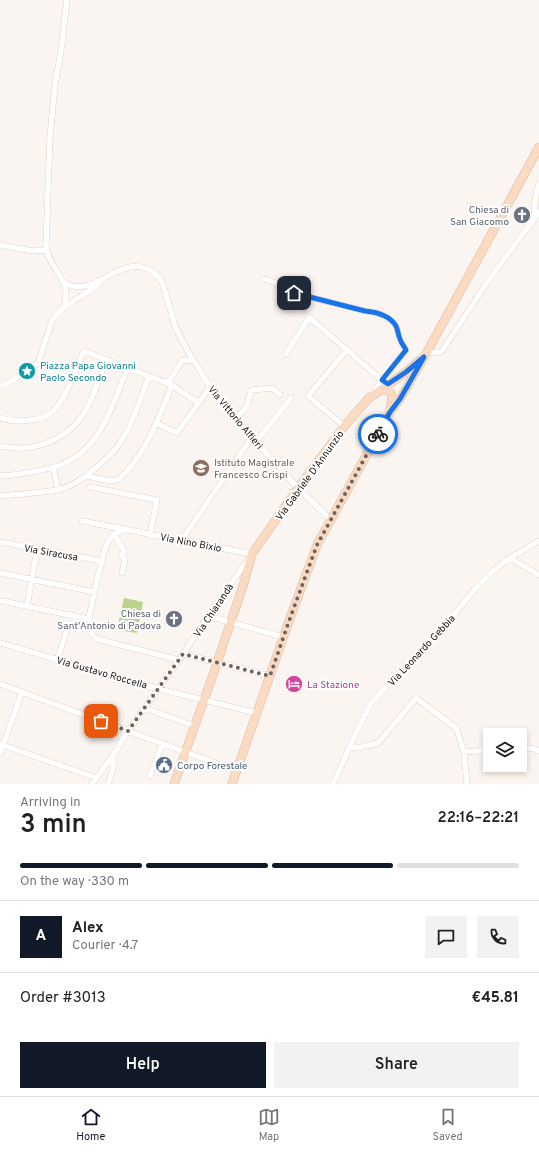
<!DOCTYPE html>
<meta charset="utf-8">
<style>
body{margin:0;font-family:Overpass,sans-serif;background:#f2f2f2;color:#222;height:100vh;display:flex;flex-direction:column;font-size:15px;white-space:nowrap}
*{box-sizing:border-box;margin:0}
p{font-size:13px;color:#767676}
.icon{flex:none;width:22px;height:22px;fill:none;stroke:currentColor;stroke-width:2;stroke-linecap:round;stroke-linejoin:round}
.map{position:relative;height:784px;overflow:hidden}
.side{display:flex;flex-direction:column;background:#fff;flex:1}
.side>*{flex:none}
.tools{position:absolute;left:483px;top:728px;display:grid;gap:8px}
.tools a{display:grid;place-items:center;width:44px;height:44px;border-radius:0px;background:#fff;box-shadow:0 2px 6px #0003;font-size:20px}
.pin{position:absolute;display:grid;place-items:center;width:34px;height:34px;color:#fff;margin:-17px;border-radius:8px;box-shadow:0 2px 6px #0006}
.courier{position:absolute;display:grid;place-items:center;width:40px;height:40px;margin:-20px;border:3px solid #1a73e8;border-radius:50%;background:#fff;color:#222;box-shadow:0 1px 5px #0007}
.headline em{font-style:normal;font-weight:600}
.headline div{display:flex;flex-direction:column-reverse}
.headline{display:flex;align-items:center;justify-content:space-between;height:68px;padding:0 20px}
h1{font-size:26px;font-weight:600;line-height:30px}
.bar{display:grid;grid-template-columns:repeat(4,1fr);gap:6px 4px;align-content:center;height:48px;padding:0 20px}
.bar i{height:5px;border-radius:3px;background:#e0e0e0}
.bar .current{background:#111827}
.bar p{grid-column:span 4}
.line{display:flex;align-items:center;gap:10px;padding:0 20px;border-top:1px solid #e0e0e0}
.line div{flex:1}
.round{display:grid;place-items:center;flex:none;width:42px;height:42px;border-radius:0px;background:#f2f2f2}
.primary-button{display:flex;gap:8px;margin-top:auto;padding:8px 20px}
.primary-button a{flex:1;height:46px;border-radius:0px;background:#111827;color:#fff;font-size:16px;font-weight:600;line-height:46px;text-align:center}
.primary-button a+a{background:#f2f2f2;color:#222}
.dock{display:flex;justify-content:space-around;align-items:center;height:56px;border-top:1px solid #e0e0e0;background:#fff;font-size:11px;color:#767676}
.dock a{display:grid;justify-items:center;gap:2px}
.dock .current{color:#111827}
.map>svg:first-child{display:block}
</style>
<div class="map">
<svg width="539" height="784" viewBox="0 0 539 784">
<rect width="100%" height="100%" fill="#fbf5f1"/>
<!-- green -->
<path fill="#bcd38d" d="M124,598L143,602L137,633L117,630Z"/>
<g fill="none" stroke-linecap="round" stroke-linejoin="round">
<defs>
<path id="street" d="M534,217C534,205 535,195 539,184
M0,245L33,251L46,250
M264,279L282,285L294,293L365,311L379,313L393,322L397,328L399,338L406,350L372,394
M62,280C90,304 117,255 148,269C155,273 159,277 163,284L176,329L191,357L201,372L210,387L231,414L298,488L331,520
M65,306C66,299 67,293 65,286C59,272 48,262 46,246L50,136L55,85L61,51L67,0
M427,352L436,353L442,351L488,281L539,212
M286,354L309,317L384,382
M164,382L170,380L182,361L186,360L194,361
M0,386H3L15,379L38,363L52,321C63,303 85,297 100,282
M0,418C10,421 20,422 30,420C36,419 43,419 48,415C64,406 76,368 84,351L164,382L172,385L198,403
M236,419L247,406L251,390L272,388L280,395
M156,423L177,433L210,387
M344,426L308,396L347,350
M256,442L291,398
M0,446C30,453 64,442 82,416C93,400 99,379 106,360
M53,467L58,490
M0,475L7,476C24,473 42,471 58,466C100,451 113,405 127,369
M87,476C94,477 111,483 117,480C121,478 125,473 128,470C149,445 160,415 172,385
M90,487L157,500L150,535
M0,496C19,494 39,493 58,490C70,487 83,479 92,471C104,461 116,451 123,438C135,419 141,397 149,376
M82,521L252,554L208,616L183,654L128,731L113,755L92,784
M125,530C114,532 108,539 105,549C100,568 95,588 91,608C90,614 88,620 89,627C90,632 93,636 97,639L179,660
M114,534L124,551L122,555L125,560L122,573
M181,541L252,437
M0,542L102,561
M510,558L539,575
M0,573L94,592
M2,601L89,619
M27,606L37,550
M208,616L283,637
M0,643L158,689L257,713
M183,654L270,676
M57,660L68,627
M0,684L237,771
M144,708L195,726
M0,744L96,778
M350,747L358,748L378,743L416,698L456,728L457,730L464,752L467,784
M520,749L531,748L539,751
M464,752L490,750
M0,753L22,692
M150,776L162,744
M108,784L113,769V755
M333,784L356,733L371,703L387,686L444,627L474,590L494,570L510,558L539,541"/>
<path id="secondary" d="M381,390H386L391,393L392,397L390,411
M174,784L215,669L243,586L252,554L298,488L347,423L368,399L406,372L420,360
M232,784L289,621L317,545L390,412L400,399L427,352L539,147"/>
</defs>
<!-- street casing -->
<use href="#street" stroke="#d7baa9" stroke-width="6"/>
<!-- secondary casing -->
<use href="#secondary" stroke="#d7baa9" stroke-width="9"/>
<!-- street -->
<use href="#street" stroke="#fff" stroke-width="5.5"/>
<!-- secondary -->
<use href="#secondary" stroke="#fbdac2" stroke-width="8"/>
</g>
<g fill="none" stroke-linecap="round" stroke-linejoin="round">
<!-- done -->
<path stroke="#6c635e" stroke-width="4" stroke-dasharray="0 7.2" d="M101,721L128,731L183,654L270,676L289,621L317,545L378,434"/>
<!-- route -->
<path stroke="#1a73e8" stroke-width="5" d="M294,293L365,311C376,312 390,316 396,326C398,330 398,335 400,339C401,343 404,346 406,350L382,380L388,384L406,372L424,357L400,399L390,412L378,434"/>
</g>
<!-- icons -->
<defs>
<symbol id="church-disc" viewBox="-11 -11 22 22"><circle r="9.5" fill="#6b7280" stroke="#fff"/><path d="M-1.2-6h2.4v3.5h3.3v2.4h-3.3V6h-2.4V-.1h-3.3v-2.4h3.3Z" fill="#fff"/></symbol>
<symbol id="sight-disc" viewBox="-11 -11 22 22"><circle r="9.5" fill="#0f9aa8" stroke="#fff"/><path d="M0-6L1.8-2.2L6-1.7L2.9 1.2L3.7 5.4L0 3.3L-3.7 5.4L-2.9 1.2L-6-1.7L-1.8-2.2Z" fill="#fff"/></symbol>
<symbol id="school-disc" viewBox="-11 -11 22 22"><circle r="9.5" fill="#8d6e63" stroke="#fff"/><path d="M0-5L7-2L0 1L-7-2ZM-4 1L0 2.5L4 1V4Q0 6-4 4Z" fill="#fff"/></symbol>
<symbol id="hotel-disc" viewBox="-11 -11 22 22"><circle r="9.5" fill="#d1479c" stroke="#fff"/><path d="M-6-4.5h1.5V1H6V5H4.5V3h-9V5H-6ZM-4 0a1.8 1.8 0 1 1 3.6 0ZM.5 0V-2.5h3Q6-2.5 6 0Z" fill="#fff"/></symbol>
<symbol id="civic-disc" viewBox="-11 -11 22 22"><circle r="9.5" fill="#5c6f8a" stroke="#fff"/><path d="M-.6-6.5H3V-4.5H.6V-3L4-1V1h2V6H-6V1h2V-1L-.6-3ZM-1.2 2.5V6h2.4V2.5Z" fill="#fff"/></symbol>
</defs>
<g fill-rule="evenodd">
<use href="#church-disc" x="512" y="205" width="20" height="20"/>
<use href="#sight-disc" x="17" y="361" width="20" height="20"/>
<use href="#school-disc" x="191" y="458" width="20" height="20"/>
<use href="#church-disc" x="164" y="609" width="20" height="20"/>
<use href="#hotel-disc" x="284" y="674" width="20" height="20"/>
<use href="#civic-disc" x="154" y="755" width="20" height="20"/>
</g>
<g text-anchor="middle" stroke-width="4" stroke-linejoin="round" paint-order="stroke">
<!-- worship labels -->
<g font-size="10" fill="#5b616d" stroke="#fff" text-anchor="end">
<text x="509" y="213">Chiesa di<tspan x="509" dy="12">San Giacomo</tspan></text>
<text x="161" y="617">Chiesa di<tspan x="161" dy="12">Sant'Antonio di Padova</tspan></text>
</g>
<!-- culture labels -->
<g font-size="10" fill="#0d838f" stroke="#fff" text-anchor="start">
<text x="40" y="369">Piazza Papa Giovanni<tspan x="40" dy="12">Paolo Secondo</tspan></text>
</g>
<!-- street labels -->
<g font-size="10" fill="#1f150f" stroke="#fff">
<text transform="translate(236 417) rotate(50)" y="4">Via Vittorio Alfieri</text>
<text transform="translate(309 475) rotate(-54)" y="4">Via Gabriele D'Annunzio</text>
<text transform="translate(191 542) rotate(11)" y="4">Via Nino Bixio</text>
<text transform="translate(51 552) rotate(10)" y="4">Via Siracusa</text>
<text transform="translate(213 610) rotate(-56)" y="4">Via Chiarandà</text>
<text transform="translate(421 650) rotate(-47)" y="4">Via Leonardo Gebbia</text>
<text transform="translate(102 672) rotate(16)" y="4">Via Gustavo Roccella</text>
</g>
<!-- education labels -->
<g font-size="10" fill="#785e54" stroke="#fff" text-anchor="start">
<text x="214" y="466">Istituto Magistrale<tspan x="214" dy="12">Francesco Crispi</tspan></text>
</g>
<!-- hotel labels -->
<g font-size="10" fill="#b23c85" stroke="#fff" text-anchor="start">
<text x="307" y="688">La Stazione</text>
</g>
<!-- service labels -->
<g font-size="10" fill="#4e5e75" stroke="#fff" text-anchor="start">
<text x="177" y="769">Corpo Forestale</text>
</g>
</g>
</svg>
<div class="tools">
<a><svg class="icon" aria-label="layers" viewBox="0 0 24 24"><path d="M12 4l9 5-9 5-9-5zM3 14l9 5 9-5"/></svg></a>
</div>
<div class="pin" style="left:101px;top:721px;background:#ea580c"><svg class="icon" aria-label="bag" viewBox="0 0 24 24"><path d="M5 8h14l-1 12H6zM9 8a3 3 0 0 1 6 0"/></svg></div>
<div class="pin" style="left:294px;top:293px;background:#1f2937"><svg class="icon" aria-label="home" viewBox="0 0 24 24"><path d="M3 11l9-7 9 7M6 9v11h12V9"/></svg></div>
<div class="courier" style="left:378px;top:434px"><svg class="icon" aria-label="bike" viewBox="0 0 24 24"><circle cx="6" cy="16" r="4"/><circle cx="18" cy="16" r="4"/><path d="M6 16l4-8h5l3 8M10 8l3 8H6M13 5h3"/></svg></div>
</div>
<section class="side">
<div class="headline"><div><h1>3 min</h1><p>Arriving in</p></div><em>22:16–22:21</em></div>
<div class="bar"><i class="current"></i><i class="current"></i><i class="current"></i><i></i><p>On the way · 330 m</p></div>
<div class="line" style="height:72px"><b class="round" style="background:#111827;color:#fff">A</b><div><b>Alex</b><p>Courier · 4.7</p></div><a class="round"><svg class="icon" aria-label="chat" viewBox="0 0 24 24"><path d="M4 5h16v11H9l-5 4z"/></svg></a><a class="round"><svg class="icon" aria-label="phone" viewBox="0 0 24 24"><path d="M5 4h4l2 5-3 2q2 4 5 5l2-3 5 2v4C11 20 4 13 5 4z"/></svg></a></div>
<div class="line" style="height:52px"><div>Order #3013</div><b>€45.81</b></div>
<div class="primary-button"><a>Help</a><a>Share</a></div>
</section>
<nav class="dock">
<a class="current"><svg class="icon" aria-label="home" viewBox="0 0 24 24"><path d="M3 11l9-7 9 7M6 9v11h12V9"/></svg>Home</a>
<a><svg class="icon" aria-label="map" viewBox="0 0 24 24"><path d="M3 6l6-2 6 2 6-2v14l-6 2-6-2-6 2zM9 4v14M15 6v14"/></svg>Map</a>
<a><svg class="icon" aria-label="saved" viewBox="0 0 24 24"><path d="M7 4h10v16l-5-4-5 4z"/></svg>Saved</a>
</nav>
